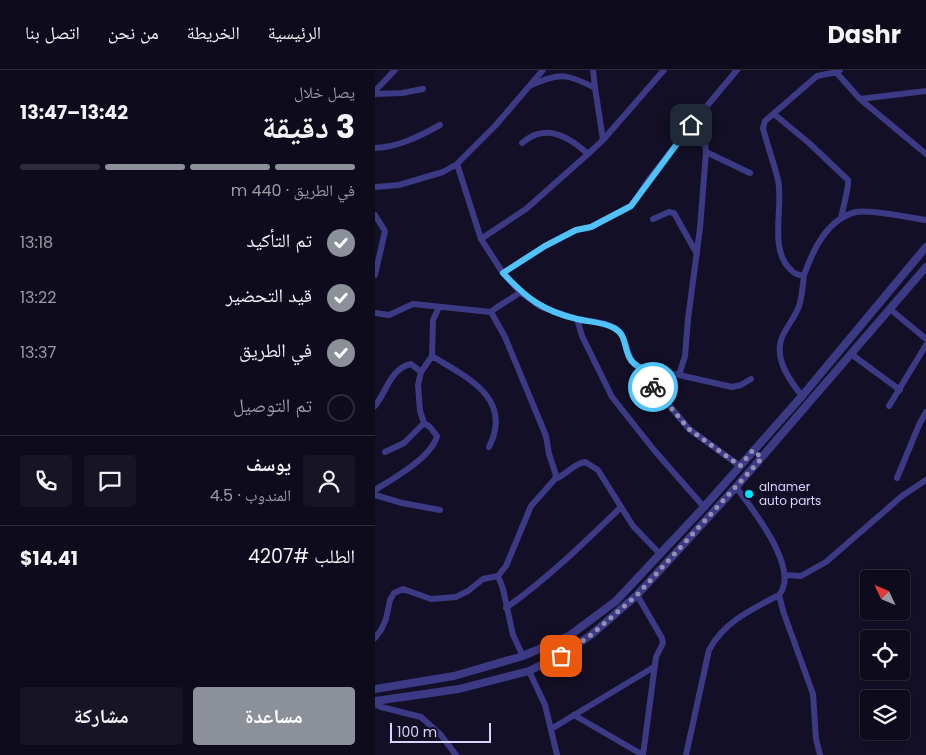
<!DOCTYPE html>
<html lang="ar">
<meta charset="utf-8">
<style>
body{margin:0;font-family:Poppins,"Noto Naskh Arabic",sans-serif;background:#171425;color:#f1f3f6;direction:rtl;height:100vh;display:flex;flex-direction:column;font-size:19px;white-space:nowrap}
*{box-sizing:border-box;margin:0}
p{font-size:16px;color:#9b9ba3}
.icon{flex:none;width:28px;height:28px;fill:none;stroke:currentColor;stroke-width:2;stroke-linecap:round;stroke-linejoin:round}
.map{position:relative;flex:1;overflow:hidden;direction:ltr}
.panel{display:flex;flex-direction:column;background:#0e0b1c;width:375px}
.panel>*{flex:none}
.needle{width:32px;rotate:314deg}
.buttons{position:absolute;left:485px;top:500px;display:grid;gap:10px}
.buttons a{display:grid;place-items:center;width:50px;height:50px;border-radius:5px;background:#0e0b1c;box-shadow:0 1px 4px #0004,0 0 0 1px #2e2b3b;font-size:25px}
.scale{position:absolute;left:15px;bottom:12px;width:101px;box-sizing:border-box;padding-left:5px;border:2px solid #d9d4ff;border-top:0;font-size:14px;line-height:18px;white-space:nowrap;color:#d9d4ff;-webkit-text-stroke:4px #130f26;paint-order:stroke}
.pin{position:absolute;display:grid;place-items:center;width:42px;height:42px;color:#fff;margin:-21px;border-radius:10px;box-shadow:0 2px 8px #0006}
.courier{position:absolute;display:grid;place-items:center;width:50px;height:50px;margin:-25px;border:4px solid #4fc3f7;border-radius:50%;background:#fff;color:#222;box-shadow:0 1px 6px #0007}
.overview em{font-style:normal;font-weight:700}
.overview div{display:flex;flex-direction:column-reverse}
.overview{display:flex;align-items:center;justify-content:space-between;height:85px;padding:0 20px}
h1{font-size:32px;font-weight:700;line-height:38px}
.bar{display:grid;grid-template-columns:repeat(4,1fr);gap:8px 5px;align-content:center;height:60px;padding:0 20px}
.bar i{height:6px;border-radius:4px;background:#2e2b3b}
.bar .on{background:#8c9099}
.bar p{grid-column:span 4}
.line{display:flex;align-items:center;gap:12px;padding:0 20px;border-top:1px solid #2e2b3b}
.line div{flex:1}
.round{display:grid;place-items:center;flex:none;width:52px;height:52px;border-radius:5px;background:#171425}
ol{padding:0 20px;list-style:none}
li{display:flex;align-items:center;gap:15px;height:55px}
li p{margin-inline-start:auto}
li .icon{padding:5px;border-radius:50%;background:#8c9099;color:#fff;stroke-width:4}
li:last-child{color:#9b9ba3}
li i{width:28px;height:28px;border:2px solid #2e2b3b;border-radius:50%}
.cta{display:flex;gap:10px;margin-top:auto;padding:10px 20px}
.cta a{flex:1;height:58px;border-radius:5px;background:#8c9099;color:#fff;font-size:20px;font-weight:700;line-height:58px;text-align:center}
.cta a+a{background:#171425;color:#f1f3f6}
header{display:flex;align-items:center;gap:30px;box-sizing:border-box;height:70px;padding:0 25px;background:#0e0b1c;border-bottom:1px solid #2e2b3b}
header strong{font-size:24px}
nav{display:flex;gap:28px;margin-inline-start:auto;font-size:18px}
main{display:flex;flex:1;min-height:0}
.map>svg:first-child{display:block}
</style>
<header>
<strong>Dashr</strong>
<nav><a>الرئيسية</a><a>الخريطة</a><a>من نحن</a><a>اتصل بنا</a></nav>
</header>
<main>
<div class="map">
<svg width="551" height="685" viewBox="0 0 551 685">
<rect width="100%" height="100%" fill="#130f26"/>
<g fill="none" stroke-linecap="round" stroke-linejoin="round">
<!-- minor -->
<path stroke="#3d3a85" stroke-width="6" d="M218,0L220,18
M465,0L462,2L442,6L390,51L388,58C392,75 399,93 403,110C409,137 393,179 416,200C420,204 424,206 429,205C438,180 452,149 481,142C494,139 536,148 551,150
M460,1L485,29L551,84
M156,15C185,3 191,3 220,18L228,70
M0,21L20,0
M0,24L27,23L48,19
M485,29L551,21
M399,44L434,73L473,110C474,117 468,138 466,148
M147,73C151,70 156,66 160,65C179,57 200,72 213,84
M0,78C24,77 45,66 65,55
M331,82L375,103
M82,94L106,169L128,203L145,222L166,237L202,249L207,266L237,327L279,380L329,437
M0,117L24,115L68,102L82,94L120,56L168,0
M0,145L10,161L0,205
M278,149L294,142L299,143L322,184
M106,169L151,139L213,84L228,70L289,0
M128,203L170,176L201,160L216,157L256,136L275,108L326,43L362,0
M515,239L551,269
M116,242C126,233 136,230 145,222
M0,243L14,245L38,234L116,242L130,267L171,366L174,384L181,405L180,409L156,436L131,496L123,506L128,519L138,565L148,586
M202,249C215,251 240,252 247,265C253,277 252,288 263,297L304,305L357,317L366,315L376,309
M476,284L525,320
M57,286C91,307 139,328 114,377
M273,299L271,307L314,359L365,396
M304,305L310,286L313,249L325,158L331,82L326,43
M427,326C415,311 400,290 406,270C410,258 420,248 424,236C427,227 428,215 429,205
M0,336C12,321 15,299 36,294L46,302
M514,336L551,275
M10,382L29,373L49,353
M522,408L544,355L551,342
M180,409C191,405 198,394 210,392L223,400L258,456L285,484
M361,417C377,439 426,499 404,525L408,541L438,624L441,669L445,685
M0,420C18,409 57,387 62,366L55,357L49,353L45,341L43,315L46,302L57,286L58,250L64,237
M0,425L27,433L65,440
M410,505L426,506L451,492L527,426L551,410
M262,525L287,568L288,573L281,587L268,685
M131,538C173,508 209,473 246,437
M0,568L6,560L11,549L15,530L19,523L28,519L56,529L81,527L93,521L108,509L123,506
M154,601L170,635L182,685
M0,634L6,637L46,647L65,664L81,685
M199,645L268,685
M176,659L279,597
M311,685L334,580C349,552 377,539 404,525"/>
<!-- tertiary -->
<path stroke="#3d3a85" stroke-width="8" d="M0,619L79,606L148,586L194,566L241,531L329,437L427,326L551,177
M0,631L84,619L154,601L186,585L216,565L262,525L361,417L551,197"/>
</g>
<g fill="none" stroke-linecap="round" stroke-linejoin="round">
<!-- done -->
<path stroke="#948fb3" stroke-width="5" stroke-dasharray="0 9" d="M186,586L216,565L262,525L387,388L378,380L365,396L314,359L278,317"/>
<!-- route -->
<path stroke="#4fc3f7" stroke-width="6" d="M278,317L271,307L273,300C242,293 258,268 239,258C228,252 214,252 202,249C168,241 151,228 128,203L170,176L201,160L216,157L256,136L316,55"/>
</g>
<!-- markers -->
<circle fill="#00e5ff" stroke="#130f26" stroke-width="2" cx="374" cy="424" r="5"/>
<g text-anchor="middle" stroke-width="5" stroke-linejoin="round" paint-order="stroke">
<!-- poi labels -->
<g font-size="12" fill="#d9d4ff" stroke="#130f26" text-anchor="start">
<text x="384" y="421">alnamer<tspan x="384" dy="14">auto parts</tspan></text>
</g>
</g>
</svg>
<div class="buttons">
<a><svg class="needle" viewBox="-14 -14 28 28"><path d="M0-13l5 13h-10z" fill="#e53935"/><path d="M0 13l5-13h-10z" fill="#9b9ba3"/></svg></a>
<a><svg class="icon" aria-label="locate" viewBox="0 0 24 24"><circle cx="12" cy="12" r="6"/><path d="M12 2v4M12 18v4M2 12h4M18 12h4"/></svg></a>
<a><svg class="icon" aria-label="layers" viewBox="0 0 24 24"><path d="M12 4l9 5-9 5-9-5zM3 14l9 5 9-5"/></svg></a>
</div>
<div class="scale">100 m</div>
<div class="pin" style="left:186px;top:586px;background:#ea580c"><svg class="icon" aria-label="bag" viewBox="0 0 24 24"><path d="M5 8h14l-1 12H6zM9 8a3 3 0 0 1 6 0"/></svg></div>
<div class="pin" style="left:316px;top:55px;background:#1f2937"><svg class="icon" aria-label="home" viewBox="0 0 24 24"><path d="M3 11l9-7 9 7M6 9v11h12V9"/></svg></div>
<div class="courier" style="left:278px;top:317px"><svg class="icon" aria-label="bike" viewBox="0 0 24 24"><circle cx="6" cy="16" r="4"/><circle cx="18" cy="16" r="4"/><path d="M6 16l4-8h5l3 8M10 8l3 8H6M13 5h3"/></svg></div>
</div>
<section class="panel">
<div class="overview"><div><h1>3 دقيقة</h1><p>يصل خلال</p></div><em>13:42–13:47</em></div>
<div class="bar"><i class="on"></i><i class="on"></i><i class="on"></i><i></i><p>في الطريق · 440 m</p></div>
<ol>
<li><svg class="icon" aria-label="check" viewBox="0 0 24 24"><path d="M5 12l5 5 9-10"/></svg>تم التأكيد<p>13:18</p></li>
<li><svg class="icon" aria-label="check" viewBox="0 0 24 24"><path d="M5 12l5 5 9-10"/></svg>قيد التحضير<p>13:22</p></li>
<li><svg class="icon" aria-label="check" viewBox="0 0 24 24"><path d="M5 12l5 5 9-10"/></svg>في الطريق<p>13:37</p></li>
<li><i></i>تم التوصيل</li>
</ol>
<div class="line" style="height:90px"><a class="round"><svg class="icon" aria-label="person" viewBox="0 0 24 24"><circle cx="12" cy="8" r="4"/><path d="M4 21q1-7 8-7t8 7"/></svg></a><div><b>يوسف</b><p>المندوب · 4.5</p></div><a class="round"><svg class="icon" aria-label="chat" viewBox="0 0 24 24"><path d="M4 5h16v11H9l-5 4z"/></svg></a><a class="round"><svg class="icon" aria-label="phone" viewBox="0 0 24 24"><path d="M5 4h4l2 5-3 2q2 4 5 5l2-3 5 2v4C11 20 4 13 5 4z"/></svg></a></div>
<div class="line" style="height:65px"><div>الطلب #4207</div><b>$14.41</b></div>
<div class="cta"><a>مساعدة</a><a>مشاركة</a></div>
</section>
</main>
